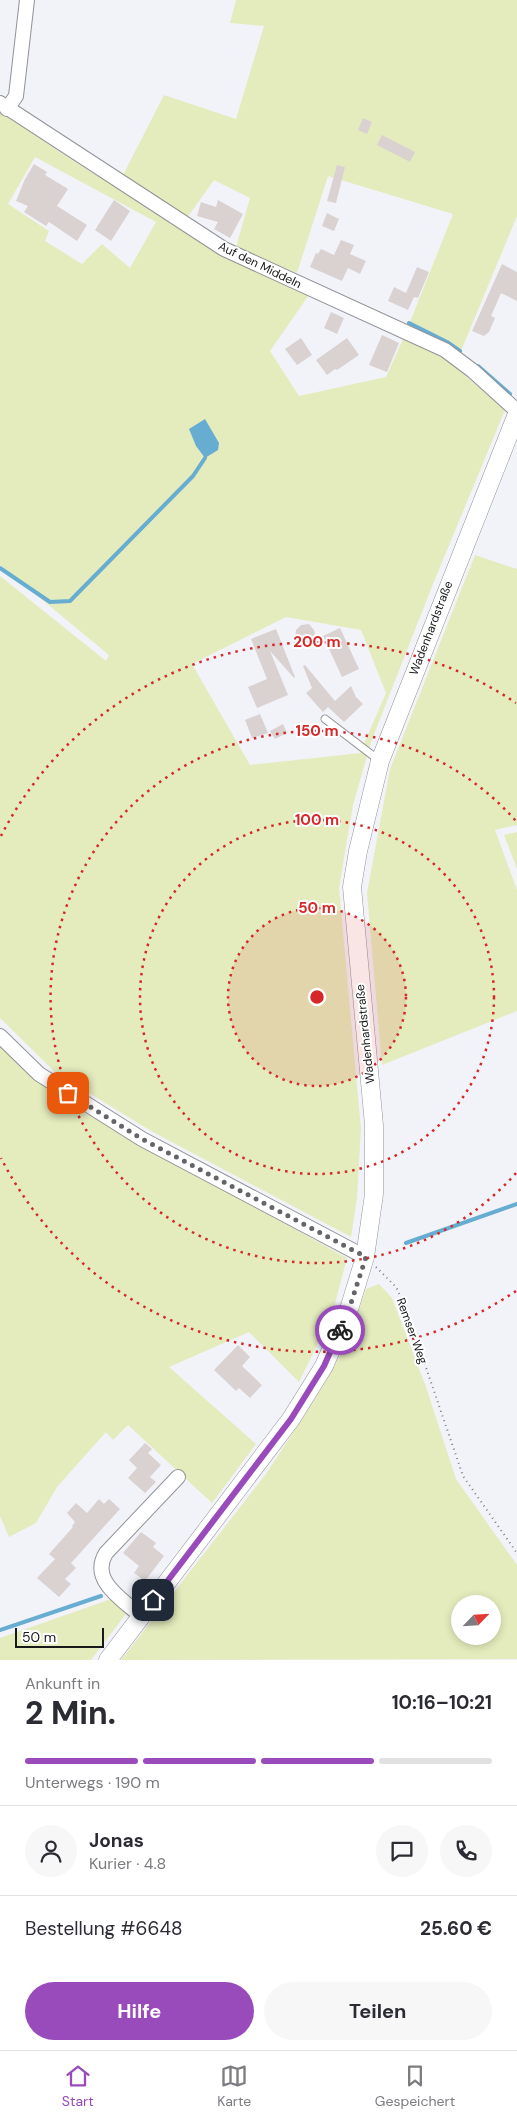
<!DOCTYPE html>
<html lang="de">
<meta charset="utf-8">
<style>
body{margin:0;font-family:"DM Sans",sans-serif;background:#f7f7f7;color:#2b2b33;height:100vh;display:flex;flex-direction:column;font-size:19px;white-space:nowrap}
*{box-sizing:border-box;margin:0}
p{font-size:16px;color:#7c7c81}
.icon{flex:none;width:28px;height:28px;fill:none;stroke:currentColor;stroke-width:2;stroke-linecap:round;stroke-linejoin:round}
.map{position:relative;height:1660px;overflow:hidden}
.details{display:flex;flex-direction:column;background:#fff;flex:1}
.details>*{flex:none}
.needle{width:32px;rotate:65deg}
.fabs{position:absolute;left:451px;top:1595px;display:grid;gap:10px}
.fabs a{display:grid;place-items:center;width:50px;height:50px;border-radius:50%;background:#fff;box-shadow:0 2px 8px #0003;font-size:25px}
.scale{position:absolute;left:15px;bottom:12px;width:89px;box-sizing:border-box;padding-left:5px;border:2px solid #18191b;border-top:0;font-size:14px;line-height:18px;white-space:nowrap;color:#18191b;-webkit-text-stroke:4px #fff;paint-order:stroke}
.pin{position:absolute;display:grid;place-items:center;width:42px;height:42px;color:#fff;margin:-21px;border-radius:10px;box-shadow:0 2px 8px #0006}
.courier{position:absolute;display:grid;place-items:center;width:50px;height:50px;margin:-25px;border:4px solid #994bbc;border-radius:50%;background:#fff;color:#222;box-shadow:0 1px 6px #0007}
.overview em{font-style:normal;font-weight:700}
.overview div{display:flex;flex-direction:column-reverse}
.overview{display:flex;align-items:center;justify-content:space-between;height:85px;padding:0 25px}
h1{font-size:32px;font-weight:700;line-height:38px}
.bar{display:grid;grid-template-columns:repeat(4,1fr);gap:8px 5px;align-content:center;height:60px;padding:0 25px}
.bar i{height:6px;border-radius:4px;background:#e1e1e2}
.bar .current{background:#994bbc}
.bar p{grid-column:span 4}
.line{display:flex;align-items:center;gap:12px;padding:0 25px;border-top:1px solid #e1e1e2}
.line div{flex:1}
.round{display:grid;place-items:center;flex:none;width:52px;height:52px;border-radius:26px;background:#f7f7f7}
.action{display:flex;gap:10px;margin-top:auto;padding:10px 25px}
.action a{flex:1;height:58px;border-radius:30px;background:#994bbc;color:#fff;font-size:20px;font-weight:700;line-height:58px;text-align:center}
.action a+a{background:#f7f7f7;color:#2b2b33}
.tab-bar{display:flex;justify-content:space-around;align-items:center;height:70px;border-top:1px solid #e1e1e2;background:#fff;font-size:14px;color:#7c7c81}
.tab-bar a{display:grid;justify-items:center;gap:2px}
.tab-bar .current{color:#994bbc}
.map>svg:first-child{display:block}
</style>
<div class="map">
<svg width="517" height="1660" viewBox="0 0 517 1660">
<rect width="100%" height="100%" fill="#f1f3f9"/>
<!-- green -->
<path fill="#e4ecbd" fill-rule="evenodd" d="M236,0H517V216L461,351L449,341L410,322L453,214L328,176L297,273L236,247L250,198L214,180L187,218L122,177L164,95L236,119L264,26L230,23Z
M0,110C97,182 203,238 309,295L270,351L299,396L386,377L404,337L441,354L505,410L433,584L371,742L353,805L339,888L361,1129L357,1198L351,1237L151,1131L56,1073L0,1018V576L106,661L109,655L0,565ZM35,157L156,222L130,268L102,244L82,264L45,241L49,231L8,204ZM286,617L361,630L386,693L360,753L250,765L192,664Z
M475,555L517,569V825L495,830L517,890V1011L382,1065L367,893L390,769Z
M517,832V869L504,835Z
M0,1046L58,1098L347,1258L332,1315L299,1382L249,1332L169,1367L256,1444L212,1503L128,1425L113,1440L106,1432L57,1487L36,1523L9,1537L0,1516Z
M379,1284L392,1298L426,1387L456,1479L517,1565V1659L121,1660L266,1474L315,1399L348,1342L366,1289ZM460,1604H492V1636H460Z
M114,1598L128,1611L91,1660H0V1638Z"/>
<!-- water -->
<path fill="#67add2" d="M205,419L219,443L218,450L205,458L196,446L189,429Z"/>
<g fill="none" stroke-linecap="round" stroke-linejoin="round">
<!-- stream -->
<path stroke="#67add2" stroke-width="4" d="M409,323L447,342L460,351
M478,366L510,394
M0,568L50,602L70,601L193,476L205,458
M406,1243L517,1204
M0,1630L101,1596"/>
</g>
<!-- building -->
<path fill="#d9d2d1" d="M363,118L372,122L367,134L358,130Z
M382,135L415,152L410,162L377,145Z
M34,164L47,172L45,175L68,189L57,206L87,225L77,241L49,222L46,226L24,212L28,206L16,201L25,179Z
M337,165L345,167L336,203L327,201Z
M114,200L130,211L111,241L95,230Z
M218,200L243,214L230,238L214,229L218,222L197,216L201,202L216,207Z
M327,213L339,219L334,231L322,226Z
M341,240L354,245L350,254L366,261L360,274L348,268L342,281L310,267L316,253L318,254L321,249L334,255Z
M502,264L517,272V301L501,293L491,316L495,318L489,332L484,336L472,331Z
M417,267L429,272L418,298L414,297L408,310L388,301L394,287L406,293Z
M331,312L344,318L337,334L324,328Z
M382,335L399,343L387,372L369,365Z
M301,338L312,355L297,365L285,349Z
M347,338L359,355L337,370L335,369L327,375L316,360Z
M309,624L314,630L316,638L309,642L302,643L295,638L296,630L301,625Z
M340,628L359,669L342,677L323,636Z
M276,629L295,677L294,678L270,651L288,695L257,708L248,687L267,679L251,639Z
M305,665L335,701L351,686L356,697L363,704L344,722L328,707L323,712L306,693L312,688L303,666Z
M260,714L268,733L252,738L245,720Z
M283,724L287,733L275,739L270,731Z
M238,1345L250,1357L242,1366L262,1385L250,1398L239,1388L236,1391L214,1370Z
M145,1443L152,1449L148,1453L161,1465L150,1477L156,1482L145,1493L128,1478L137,1468L129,1460Z
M99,1499L104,1504L109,1499L120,1509L71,1563L76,1568L65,1579L71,1584L59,1597L37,1578L55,1559L49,1554L73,1527L72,1526L75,1522L67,1513L76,1503L87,1513Z
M141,1532L156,1543L153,1547L164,1556L145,1581L134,1573L139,1566L123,1553Z"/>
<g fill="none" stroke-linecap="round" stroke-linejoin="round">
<defs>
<path id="service" d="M325,719L380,761"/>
<path id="minor" d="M0,103L224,249L445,350L473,371L517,411
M7,109L16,96L27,0
M0,1036L39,1074L142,1139L365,1257
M141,1616C123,1600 89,1580 106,1553L178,1477"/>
<path id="tertiary" d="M108,1660L291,1419L324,1366L350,1306L365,1257L374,1194V1125L352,887L358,851L380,761L517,414"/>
</defs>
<!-- service casing -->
<use href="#service" stroke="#909398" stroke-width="9"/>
<!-- minor casing -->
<use href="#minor" stroke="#909398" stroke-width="16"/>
<!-- tertiary casing -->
<use href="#tertiary" stroke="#909398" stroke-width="19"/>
<!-- path -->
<path stroke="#808185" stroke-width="2" stroke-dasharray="1 4" stroke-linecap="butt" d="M376,1267L396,1287L405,1306L463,1476L517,1553"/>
<!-- service -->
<use href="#service" stroke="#fff" stroke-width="7"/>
<!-- minor -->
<use href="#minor" stroke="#fff" stroke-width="14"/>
<!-- tertiary -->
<use href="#tertiary" stroke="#fff" stroke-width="18"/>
</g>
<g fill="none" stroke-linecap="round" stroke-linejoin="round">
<!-- done -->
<path stroke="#646569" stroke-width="5" stroke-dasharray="0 9" d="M68,1093L142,1139L366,1257L350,1306L340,1330"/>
<!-- route -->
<path stroke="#994bbc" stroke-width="6" d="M153,1600L291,1419L324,1366L340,1330"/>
</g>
<!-- distance rings -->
<circle cx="317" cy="997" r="89" fill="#d62828" fill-opacity=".12"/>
<g fill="none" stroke="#d62828" stroke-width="2.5" stroke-dasharray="2.5 5">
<circle cx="317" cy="997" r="89"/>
<circle cx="317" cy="997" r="177"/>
<path d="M516 1173A266 266 0 1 1 516 821"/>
<path d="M516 1291A355 355 0 0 1 1 1158M1 836A355 355 0 0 1 516 703"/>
</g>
<g text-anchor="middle" stroke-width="4" stroke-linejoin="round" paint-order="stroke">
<!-- street labels -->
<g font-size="12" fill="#18191b" stroke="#fff">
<text transform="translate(260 265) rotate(26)" y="4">Auf den Middeln</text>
<text transform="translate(431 628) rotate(-69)" y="4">Wadenhardstraße</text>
<text transform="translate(365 1034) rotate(-96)" y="4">Wadenhardstraße</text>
<text transform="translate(412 1331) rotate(70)" y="4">Remser Weg</text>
</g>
</g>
<circle cx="317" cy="997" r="8" fill="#d62828" stroke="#fff" stroke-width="2.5"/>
<g font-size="15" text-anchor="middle" font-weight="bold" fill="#d62828" stroke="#fff" stroke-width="4" stroke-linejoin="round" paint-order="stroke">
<text x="317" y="647">200 m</text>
<text x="317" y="736">150 m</text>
<text x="317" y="825">100 m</text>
<text x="317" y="913">50 m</text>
</g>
</svg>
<div class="fabs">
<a><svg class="needle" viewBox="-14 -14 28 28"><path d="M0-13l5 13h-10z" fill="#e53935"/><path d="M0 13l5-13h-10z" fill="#7c7c81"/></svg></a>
</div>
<div class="scale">50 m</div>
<div class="pin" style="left:68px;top:1093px;background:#ea580c"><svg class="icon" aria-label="bag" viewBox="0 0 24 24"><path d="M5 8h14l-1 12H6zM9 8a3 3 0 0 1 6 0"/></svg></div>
<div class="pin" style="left:153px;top:1600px;background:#1f2937"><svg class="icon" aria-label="home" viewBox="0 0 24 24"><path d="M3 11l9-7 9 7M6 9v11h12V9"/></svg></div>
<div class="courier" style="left:340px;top:1330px"><svg class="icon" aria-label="bike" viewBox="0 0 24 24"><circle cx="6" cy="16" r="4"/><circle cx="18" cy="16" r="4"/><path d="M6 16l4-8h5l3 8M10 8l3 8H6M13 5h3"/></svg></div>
</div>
<section class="details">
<div class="overview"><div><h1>2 Min.</h1><p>Ankunft in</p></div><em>10:16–10:21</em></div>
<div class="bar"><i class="current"></i><i class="current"></i><i class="current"></i><i></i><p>Unterwegs · 190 m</p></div>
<div class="line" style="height:90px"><a class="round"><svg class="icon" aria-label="person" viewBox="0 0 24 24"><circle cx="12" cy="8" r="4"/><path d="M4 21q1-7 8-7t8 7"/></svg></a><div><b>Jonas</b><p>Kurier · 4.8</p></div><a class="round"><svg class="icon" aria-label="chat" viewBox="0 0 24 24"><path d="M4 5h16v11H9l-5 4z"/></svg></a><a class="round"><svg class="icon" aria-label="phone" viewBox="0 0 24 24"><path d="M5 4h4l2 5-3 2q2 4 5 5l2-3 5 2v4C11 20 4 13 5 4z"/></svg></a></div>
<div class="line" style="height:65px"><div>Bestellung #6648</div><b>25.60 €</b></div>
<div class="action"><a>Hilfe</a><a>Teilen</a></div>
</section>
<nav class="tab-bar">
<a class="current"><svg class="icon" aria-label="home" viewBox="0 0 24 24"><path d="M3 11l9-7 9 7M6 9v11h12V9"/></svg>Start</a>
<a><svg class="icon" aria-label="map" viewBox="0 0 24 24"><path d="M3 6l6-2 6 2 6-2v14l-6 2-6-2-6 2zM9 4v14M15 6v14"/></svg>Karte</a>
<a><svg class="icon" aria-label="saved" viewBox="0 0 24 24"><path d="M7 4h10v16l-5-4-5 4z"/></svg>Gespeichert</a>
</nav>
